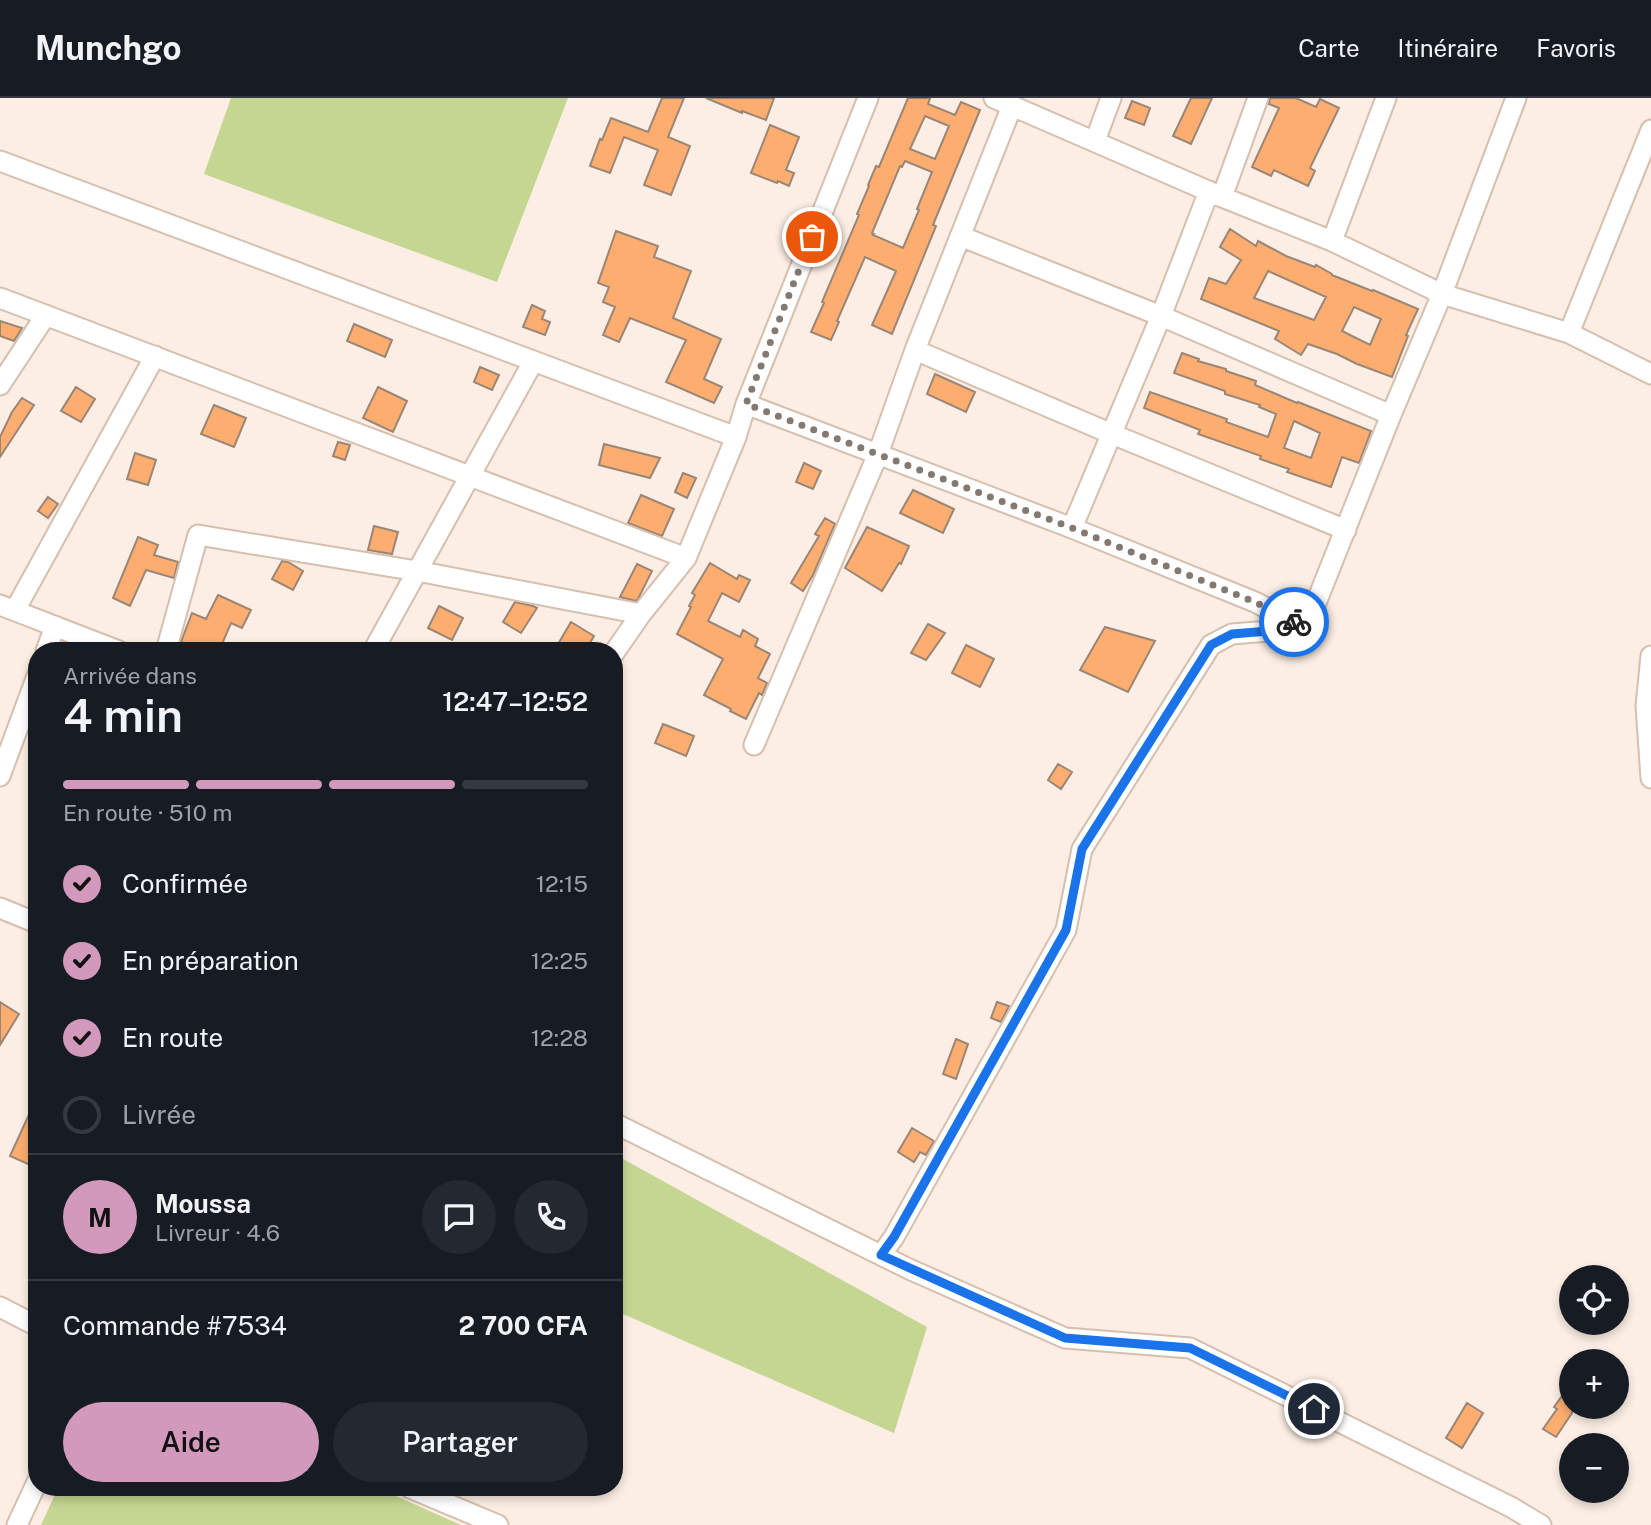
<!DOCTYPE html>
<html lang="fr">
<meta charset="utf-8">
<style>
body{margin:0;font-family:"Public Sans",sans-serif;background:#242831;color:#f1f3f6;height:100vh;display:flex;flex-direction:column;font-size:26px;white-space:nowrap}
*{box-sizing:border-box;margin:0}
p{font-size:23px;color:#9ea1a6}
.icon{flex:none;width:38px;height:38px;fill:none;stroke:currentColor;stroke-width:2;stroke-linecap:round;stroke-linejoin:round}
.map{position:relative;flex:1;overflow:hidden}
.sheet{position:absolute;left:28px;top:544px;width:595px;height:854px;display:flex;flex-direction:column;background:#171b24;border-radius:28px;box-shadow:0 4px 10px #0003}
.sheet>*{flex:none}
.tools{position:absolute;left:1559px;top:1167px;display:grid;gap:14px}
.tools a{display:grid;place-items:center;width:70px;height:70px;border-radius:50%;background:#171b24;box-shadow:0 4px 10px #0003;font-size:35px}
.pin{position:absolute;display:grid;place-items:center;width:60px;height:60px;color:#fff;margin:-30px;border:4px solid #fff;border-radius:50%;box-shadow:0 2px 7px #0007}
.courier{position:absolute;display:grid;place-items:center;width:70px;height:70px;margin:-35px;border:5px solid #1a73e8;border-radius:50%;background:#fff;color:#222;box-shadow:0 2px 9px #0007}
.head em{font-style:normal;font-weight:600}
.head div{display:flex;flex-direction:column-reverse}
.head{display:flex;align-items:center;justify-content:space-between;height:119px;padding:0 35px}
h1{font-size:46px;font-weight:600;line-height:52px}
.bar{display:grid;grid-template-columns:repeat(4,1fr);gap:10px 7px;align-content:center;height:84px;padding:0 35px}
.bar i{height:9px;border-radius:5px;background:#363941}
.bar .selected{background:#d399bc}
.bar p{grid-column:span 4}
.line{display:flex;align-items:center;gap:18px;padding:0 35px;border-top:2px solid #363941}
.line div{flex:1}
.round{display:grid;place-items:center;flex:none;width:74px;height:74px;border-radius:37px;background:#242831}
ol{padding:0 35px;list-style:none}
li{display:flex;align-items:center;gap:21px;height:77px}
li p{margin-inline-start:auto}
li .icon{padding:7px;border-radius:50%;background:#d399bc;color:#111;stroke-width:4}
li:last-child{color:#9ea1a6}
li i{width:38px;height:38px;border:4px solid #363941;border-radius:50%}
.primary-button{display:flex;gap:14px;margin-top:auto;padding:14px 35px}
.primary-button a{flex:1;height:80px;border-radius:42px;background:#d399bc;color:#111;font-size:28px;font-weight:600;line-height:80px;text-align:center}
.primary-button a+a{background:#242831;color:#f1f3f6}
header{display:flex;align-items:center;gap:42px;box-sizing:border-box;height:98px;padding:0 35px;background:#171b24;border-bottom:2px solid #363941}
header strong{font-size:33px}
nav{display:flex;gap:38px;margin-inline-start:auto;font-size:24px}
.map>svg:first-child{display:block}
</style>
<header>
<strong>Munchgo</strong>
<nav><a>Carte</a><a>Itinéraire</a><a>Favoris</a></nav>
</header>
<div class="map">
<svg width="1651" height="1427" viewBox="0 0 1651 1427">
<rect width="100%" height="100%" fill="#fceee4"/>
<!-- green -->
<path fill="#c4d692" d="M231,0H568L497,184L204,76Z
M614,1056L927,1229L894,1335L614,1212Z
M58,1390H378L461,1427H41Z"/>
<!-- building -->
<path fill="#fcad6f" stroke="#9b8676" stroke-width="2" fill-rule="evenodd" d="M662,0H684L668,39L690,48L671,97L644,87L658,52L624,39L610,75L590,68L600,41L602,42L611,20L648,34Z
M706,0H774L766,22L742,13V15Z
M908,0H930L928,6L955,17L961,4L980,12L933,127L936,128L892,236L872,227L896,173L865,159L837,223L839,224L831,242L811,234L824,205L822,204L859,117L857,116L869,88L868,87L876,68L879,69ZM925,18L949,28L935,61L910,51ZM905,63L932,74L917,111L919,112L903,150L873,137L874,136L872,135L900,68L902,69Z
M1191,0H1212L1191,46L1173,38Z
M1270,0H1296L1316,9L1320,1L1339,10L1310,70L1315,73L1308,88L1274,72L1271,78L1252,69L1279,10L1269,6Z
M1132,3L1150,10L1144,27L1125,20Z
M770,27L799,39L786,72L794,75L789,88L778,83L777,85L751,75Z
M1230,131L1256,148L1258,143L1286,158L1315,169L1316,167L1332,176V177L1372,193L1373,192L1418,211L1406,237L1408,238L1392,279L1357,266L1337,256L1308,246L1301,257L1275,241L1279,233L1201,201L1209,180L1226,186L1241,162L1220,149ZM1268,173L1326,199L1314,222L1254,200ZM1354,209L1381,221L1370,247L1342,233Z
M616,133L658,148L654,159L691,173L673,220L721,241L704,281L722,289L714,305L666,284L686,242L630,220L619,244L603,237L615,209L603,204L609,189L598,185Z
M532,207L545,213L542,221L550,224L545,237L523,229Z
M0,223L22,230L14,243L0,238Z
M354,226L392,242L385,259L347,243Z
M1182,255L1199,261L1198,263L1226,271V273L1256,283L1255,287L1297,305L1298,304L1371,333L1359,365L1342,359L1331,389L1287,374L1289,371L1260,361L1261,358L1198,336L1200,332L1144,310L1150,294L1227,321L1226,324L1268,339L1276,316L1259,309L1260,307L1225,296V293L1174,275ZM1294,323L1320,335L1311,360L1284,350Z
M480,269L499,277L492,292L474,284Z
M935,276L975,294L966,314L927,296Z
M76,289L95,301L81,324L61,313Z
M378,289L407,303L393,334L363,320Z
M22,300L34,307L0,359V339L12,314Z
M214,307L246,320L234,349L201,336Z
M338,344L350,347L345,362L333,358Z
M604,346L660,360L650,380L599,367Z
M135,355L156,362L148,387L127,381Z
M804,365L821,373L813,391L796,384Z
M683,375L696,380L687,400L675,394Z
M913,392L954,411L943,435L900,415Z
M641,397L674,411L662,438L628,425Z
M48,399L58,406L48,420L38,413Z
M825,420L835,426L813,477L803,493L791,485L819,438L815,436Z
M374,428L398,434L392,456L368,452Z
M867,429L909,448L901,466L899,465L882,493L845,470Z
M138,439L158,447L154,457L178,464L174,480L146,472L130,508L113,500Z
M282,463L288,464L303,473L293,492L272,481Z
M710,465L737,481L739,477L750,482L739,504L722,495L708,523L740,539L743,532L758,541L755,548L770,556L758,580L767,585L762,597L759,595L746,621L730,613L731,611L704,597L723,561L677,536L691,509L689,508L695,497L692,495Z
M637,466L652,473L638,501L636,503L620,499Z
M218,497L251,512L242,530L231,525L219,553H203L181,544L192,515L206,521Z
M515,504L533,508L537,510L521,535L503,524Z
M439,508L463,520L452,542L428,530Z
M571,524L594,538L585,553H554Z
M928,526L945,535L926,562L911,555Z
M1105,529L1155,543L1128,594L1080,572Z
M966,547L994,561L980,589L952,575Z
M663,626L694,638L686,658L655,645Z
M1058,666L1072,674L1061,691L1048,682Z
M0,904L19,916L0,947Z
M997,904L1009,908L1001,924L991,920Z
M956,941L968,946L956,981L943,976Z
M37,999V1070L10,1058Z
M912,1030L934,1043L926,1057L920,1054L914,1064L898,1054Z
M1572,1284V1315L1556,1339L1543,1331L1557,1311L1554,1309Z
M1467,1305L1483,1315L1462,1350L1446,1340Z"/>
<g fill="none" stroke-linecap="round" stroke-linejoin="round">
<defs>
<path id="minor" d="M868,0L746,306L1072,430L1255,504L1305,530
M994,0L1222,99L1332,143L1442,196L1569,235L1651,276
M1095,43L1111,0
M0,63L736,339
M1222,99L1258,0
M960,138L1161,218L1391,317
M1332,143L1386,0
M0,200L686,460
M1569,235L1651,32
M915,252L1112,336L1346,432
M0,287L46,217
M1072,430L1161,218L1209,93
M0,507L119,553
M15,512L155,258
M46,553L55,528
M166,553L198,437L417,473L641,516
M373,553L533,264
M614,555L641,516L686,460L736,339L746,306
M1651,558L1646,608L1651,680
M754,647L878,356L915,252L1012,8
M0,678L37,578
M0,810L37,825
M614,1025L909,1171L1065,1240L1190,1250L1511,1409L1541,1427
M881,1157L894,1139L1066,832L1082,751L1211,547L1232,536L1306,530L1391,317L1442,196L1516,0
M0,1209L37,1228
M410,1390L498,1427
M17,1427L37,1384"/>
</defs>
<!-- minor casing -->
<use href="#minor" stroke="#d5bfae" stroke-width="23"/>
<!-- minor -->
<use href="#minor" stroke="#fff" stroke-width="19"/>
</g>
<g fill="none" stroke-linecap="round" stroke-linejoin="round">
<!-- done -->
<path stroke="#847971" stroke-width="7" stroke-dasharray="0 12.6" d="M812,139L746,306L1072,430L1255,504L1294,524"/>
<!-- route -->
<path stroke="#1a73e8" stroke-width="9" d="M1294,524L1306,530L1232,536L1211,547L1082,751L1066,832L894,1139L881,1157L1065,1240L1190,1250L1314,1311"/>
</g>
</svg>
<div class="tools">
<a><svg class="icon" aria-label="locate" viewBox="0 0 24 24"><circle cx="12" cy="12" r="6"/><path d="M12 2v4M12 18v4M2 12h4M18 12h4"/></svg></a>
<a>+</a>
<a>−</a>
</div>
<div class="pin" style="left:812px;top:139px;background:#ea580c"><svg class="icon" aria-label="bag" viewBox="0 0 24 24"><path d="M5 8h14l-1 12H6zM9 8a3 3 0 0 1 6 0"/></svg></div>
<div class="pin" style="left:1314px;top:1311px;background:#1f2937"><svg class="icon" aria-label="home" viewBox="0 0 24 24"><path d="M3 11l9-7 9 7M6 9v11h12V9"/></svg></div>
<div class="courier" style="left:1294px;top:524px"><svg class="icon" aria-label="bike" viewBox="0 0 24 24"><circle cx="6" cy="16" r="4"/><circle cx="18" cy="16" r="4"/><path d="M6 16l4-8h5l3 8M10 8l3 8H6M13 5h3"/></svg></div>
<section class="sheet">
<div class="head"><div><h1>4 min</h1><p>Arrivée dans</p></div><em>12:47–12:52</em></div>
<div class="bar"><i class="selected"></i><i class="selected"></i><i class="selected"></i><i></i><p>En route · 510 m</p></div>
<ol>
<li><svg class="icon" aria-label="check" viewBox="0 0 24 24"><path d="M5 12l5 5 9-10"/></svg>Confirmée<p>12:15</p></li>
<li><svg class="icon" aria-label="check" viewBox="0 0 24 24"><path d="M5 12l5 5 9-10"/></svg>En préparation<p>12:25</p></li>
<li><svg class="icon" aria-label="check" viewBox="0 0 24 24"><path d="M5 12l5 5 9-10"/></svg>En route<p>12:28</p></li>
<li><i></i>Livrée</li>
</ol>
<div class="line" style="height:126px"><b class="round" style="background:#d399bc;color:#111">M</b><div><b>Moussa</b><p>Livreur · 4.6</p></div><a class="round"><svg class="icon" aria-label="chat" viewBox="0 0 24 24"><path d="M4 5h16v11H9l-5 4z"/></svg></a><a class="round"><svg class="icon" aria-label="phone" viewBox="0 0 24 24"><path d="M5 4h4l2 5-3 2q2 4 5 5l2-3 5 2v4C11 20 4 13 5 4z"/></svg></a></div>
<div class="line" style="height:91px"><div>Commande #7534</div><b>2 700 CFA</b></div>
<div class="primary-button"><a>Aide</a><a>Partager</a></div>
</section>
</div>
